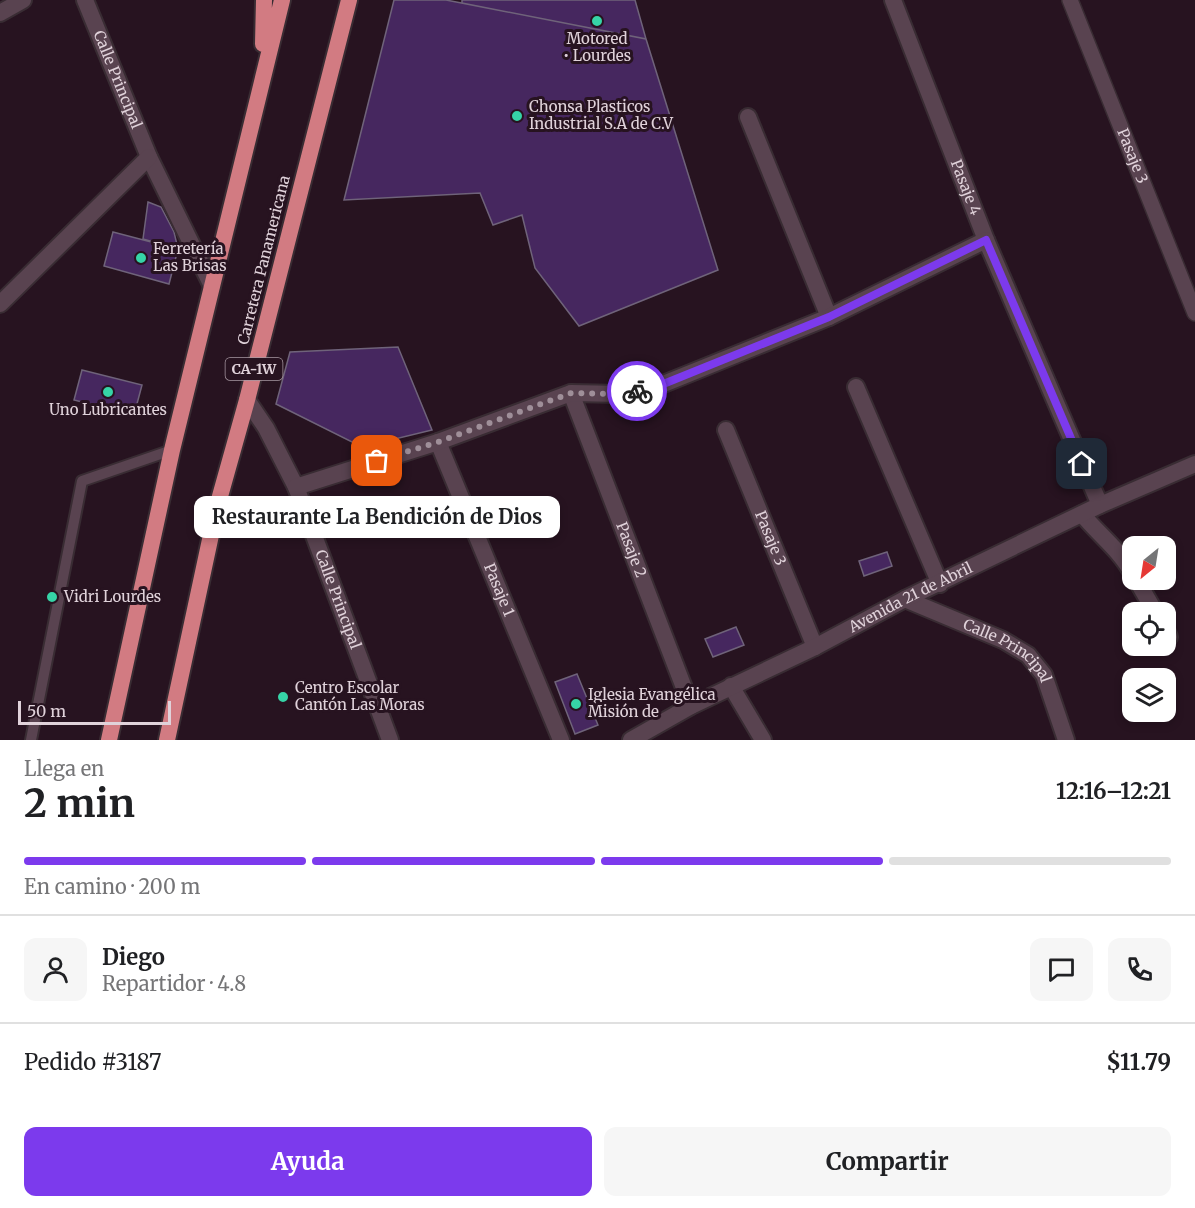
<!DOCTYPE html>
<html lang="es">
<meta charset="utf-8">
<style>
body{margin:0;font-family:Merriweather,serif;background:#f6f6f6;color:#202124;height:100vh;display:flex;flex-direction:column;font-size:22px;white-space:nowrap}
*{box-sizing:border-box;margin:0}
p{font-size:20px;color:#757577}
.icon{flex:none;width:33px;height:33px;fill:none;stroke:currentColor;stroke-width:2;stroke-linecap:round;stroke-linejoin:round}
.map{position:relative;height:740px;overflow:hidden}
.details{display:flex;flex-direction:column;background:#fff;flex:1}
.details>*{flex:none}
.needle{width:39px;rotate:210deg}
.tools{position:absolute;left:1122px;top:536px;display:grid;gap:12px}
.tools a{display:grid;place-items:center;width:54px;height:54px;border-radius:12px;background:#fff;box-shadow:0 3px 9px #0003;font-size:30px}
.scale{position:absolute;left:18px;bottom:15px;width:153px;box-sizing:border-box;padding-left:6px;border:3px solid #e0d2da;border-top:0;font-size:16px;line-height:21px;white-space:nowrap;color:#e0d2da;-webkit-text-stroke:4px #271320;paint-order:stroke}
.pin{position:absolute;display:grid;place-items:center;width:51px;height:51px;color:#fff;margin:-26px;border-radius:12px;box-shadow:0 3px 9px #0006}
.courier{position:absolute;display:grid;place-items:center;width:60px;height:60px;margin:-30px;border:4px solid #7c3aed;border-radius:50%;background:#fff;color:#222;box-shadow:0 2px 8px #0007}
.bubble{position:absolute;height:42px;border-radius:12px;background:#fff;box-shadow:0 3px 9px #0003;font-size:20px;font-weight:700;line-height:42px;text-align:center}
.head em{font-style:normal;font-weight:700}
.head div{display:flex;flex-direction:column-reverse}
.head{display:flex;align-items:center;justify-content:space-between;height:102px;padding:0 24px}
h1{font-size:39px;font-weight:700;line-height:45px}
.bar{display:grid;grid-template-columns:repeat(4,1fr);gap:9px 6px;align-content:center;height:72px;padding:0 24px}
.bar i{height:8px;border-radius:4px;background:#e0e0e0}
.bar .on{background:#7c3aed}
.bar p{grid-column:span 4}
.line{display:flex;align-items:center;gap:15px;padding:0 24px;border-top:2px solid #e0e0e0}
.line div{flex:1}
.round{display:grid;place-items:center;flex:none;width:63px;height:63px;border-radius:12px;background:#f6f6f6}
.cta{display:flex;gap:12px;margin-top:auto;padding:12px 24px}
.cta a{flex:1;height:69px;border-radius:12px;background:#7c3aed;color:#fff;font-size:24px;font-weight:700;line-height:69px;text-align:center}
.cta a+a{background:#f6f6f6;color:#202124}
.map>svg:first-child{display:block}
</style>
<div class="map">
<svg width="1195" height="740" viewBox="0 0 1195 740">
<rect width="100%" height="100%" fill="#271320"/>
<!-- building -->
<path fill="#46275f" stroke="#6f637a" stroke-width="1.5" d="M394,0H446L646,39L718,270L579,326L535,268L522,215L493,225L480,193L344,200Z
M462,0H635L646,39L462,3Z
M148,202L161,207L174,232L178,249L143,239Z
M113,232L178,249L169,284L104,266Z
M398,347L432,430L362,447L276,404L290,352Z
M82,370L142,385L134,415L74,400Z
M887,552L892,566L864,576L859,561Z
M736,627L744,645L713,657L705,639Z
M577,674L598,725L575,734L555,682Z"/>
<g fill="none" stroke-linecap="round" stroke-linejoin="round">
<defs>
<path id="service" d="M31,740L82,481L172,450"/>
<g id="pedestrian">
<path id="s1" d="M1070,0L1195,313"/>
</g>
<g id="minor">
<path id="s2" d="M85,0L149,157L212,286"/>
<path id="s3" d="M893,0L986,240L1100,505"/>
<path d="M0,13L23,0"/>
<path d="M748,117L829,317"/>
<path d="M0,304L149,157"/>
<path d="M856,387L940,584"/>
<path id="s4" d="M571,393L691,706"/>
<path id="s5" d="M247,400L266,428L296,487L390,740"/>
<path id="s6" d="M726,430L815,647"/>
<path id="s7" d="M438,442L561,740"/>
<path d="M296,487L438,442L571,393L622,394L651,389L829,317L986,240"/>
<path d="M1082,514C1098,534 1120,550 1132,573"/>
<path d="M1136,579L1155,612"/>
<path id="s8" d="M905,599L1003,640L1028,655L1044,675L1066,740"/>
<path d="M1166,630L1169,637"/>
<path d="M731,686L763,740"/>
<path id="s9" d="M631,740L691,706L815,647L905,599L1100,505L1195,464"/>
</g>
<path id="trunk" d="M263,44L264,0
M109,740L172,450L282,0
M167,740L217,507L247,400L349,0"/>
</defs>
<!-- service casing -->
<use href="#service" stroke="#392c33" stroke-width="14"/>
<!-- pedestrian casing -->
<use href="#pedestrian" stroke="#392c33" stroke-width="18"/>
<!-- minor casing -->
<use href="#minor" stroke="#392c33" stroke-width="20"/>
<!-- trunk casing -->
<use href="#trunk" stroke="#392c33" stroke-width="20"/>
<!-- service -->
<use href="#service" stroke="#594350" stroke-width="10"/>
<!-- pedestrian -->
<use href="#pedestrian" stroke="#594350" stroke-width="15"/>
<!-- minor -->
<use href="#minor" stroke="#594350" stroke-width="16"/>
<!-- trunk -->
<use href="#trunk" stroke="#d27b82" stroke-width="16"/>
</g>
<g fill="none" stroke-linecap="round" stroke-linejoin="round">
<!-- done -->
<path stroke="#9f8f99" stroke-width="6" stroke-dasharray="0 10.8" d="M377,461L438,442L571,393L622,394L637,391"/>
<!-- route -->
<path stroke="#7c3aed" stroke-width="8" d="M637,391L651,389L829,317L986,240L1082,464"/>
</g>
<!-- markers -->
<g fill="#36d4a7" stroke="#271320" stroke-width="2">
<circle cx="597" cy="21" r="6"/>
<circle cx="517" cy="116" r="6"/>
<circle cx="141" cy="258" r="6"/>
<circle cx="108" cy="392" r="6"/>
<circle cx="52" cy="597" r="6"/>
<circle cx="283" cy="697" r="6"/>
<circle cx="576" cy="704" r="6"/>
</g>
<g text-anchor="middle" stroke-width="6" stroke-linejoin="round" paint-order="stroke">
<!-- shield labels -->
<rect fill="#271320" stroke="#a899a2" stroke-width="1.5" x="225.5" y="358" width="57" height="22" rx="4.5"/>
<g font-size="14" font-weight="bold" fill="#e0d2da">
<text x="254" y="374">CA-1W</text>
</g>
<!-- poi labels -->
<g font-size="15" fill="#e0d2da" stroke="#271320" text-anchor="start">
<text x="597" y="44" text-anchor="middle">Motored<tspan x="597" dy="17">• Lourdes</tspan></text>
<text x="529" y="112">Chonsa Plasticos<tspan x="529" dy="17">Industrial S.A de C.V</tspan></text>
<text x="153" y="254">Ferretería<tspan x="153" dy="17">Las Brisas</tspan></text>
<text x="108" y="415" text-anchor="middle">Uno Lubricantes</text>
<text x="64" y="602">Vidri Lourdes</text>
<text x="295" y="693">Centro Escolar<tspan x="295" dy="17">Cantón Las Moras</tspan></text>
<text x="588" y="700">Iglesia Evangélica<tspan x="588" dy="17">Misión de</tspan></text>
</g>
<!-- street labels -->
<g font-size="15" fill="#e0d2da" stroke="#271320">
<text dy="5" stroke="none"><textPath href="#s2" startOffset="86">Calle Principal</textPath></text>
<text dy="5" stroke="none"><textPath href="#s1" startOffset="168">Pasaje 3</textPath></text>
<text dy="5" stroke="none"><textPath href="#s3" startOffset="201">Pasaje 4</textPath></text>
<text transform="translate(264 260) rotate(-76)" y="5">Carretera Panamericana</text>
<text dy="5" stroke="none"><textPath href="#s6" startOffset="117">Pasaje 3</textPath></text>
<text dy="5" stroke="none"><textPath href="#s4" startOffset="168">Pasaje 2</textPath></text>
<text dy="5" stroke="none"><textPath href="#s7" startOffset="160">Pasaje 1</textPath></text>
<text dy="5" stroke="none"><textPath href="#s9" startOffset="314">Avenida 21 de Abril</textPath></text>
<text dy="5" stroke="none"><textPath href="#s5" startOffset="220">Calle Principal</textPath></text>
<text dy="5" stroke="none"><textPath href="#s8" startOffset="116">Calle Principal</textPath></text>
</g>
</g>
</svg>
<div class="tools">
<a><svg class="needle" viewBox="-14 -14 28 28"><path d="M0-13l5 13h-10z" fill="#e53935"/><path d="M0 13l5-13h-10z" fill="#757577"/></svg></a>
<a><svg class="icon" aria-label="locate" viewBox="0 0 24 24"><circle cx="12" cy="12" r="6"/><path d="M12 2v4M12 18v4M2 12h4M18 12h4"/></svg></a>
<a><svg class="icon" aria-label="layers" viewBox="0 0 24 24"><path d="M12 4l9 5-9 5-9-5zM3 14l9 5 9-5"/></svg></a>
</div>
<div class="scale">50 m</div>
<div class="pin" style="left:377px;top:461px;background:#ea580c"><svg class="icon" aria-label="bag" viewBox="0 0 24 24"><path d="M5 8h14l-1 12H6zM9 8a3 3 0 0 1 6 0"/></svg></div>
<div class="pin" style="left:1082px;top:464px;background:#1f2937"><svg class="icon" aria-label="home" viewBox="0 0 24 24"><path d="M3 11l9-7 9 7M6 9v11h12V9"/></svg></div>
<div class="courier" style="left:637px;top:391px"><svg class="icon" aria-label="bike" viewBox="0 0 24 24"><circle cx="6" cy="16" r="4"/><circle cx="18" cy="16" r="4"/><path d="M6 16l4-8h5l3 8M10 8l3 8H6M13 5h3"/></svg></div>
<div class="bubble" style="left:194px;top:496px;width:366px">Restaurante La Bendición de Dios</div>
</div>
<section class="details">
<div class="head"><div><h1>2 min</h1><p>Llega en</p></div><em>12:16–12:21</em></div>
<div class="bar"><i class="on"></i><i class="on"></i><i class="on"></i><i></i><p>En camino · 200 m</p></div>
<div class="line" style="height:108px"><a class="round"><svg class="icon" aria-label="person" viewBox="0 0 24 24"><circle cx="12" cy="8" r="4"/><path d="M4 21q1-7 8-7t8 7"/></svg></a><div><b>Diego</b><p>Repartidor · 4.8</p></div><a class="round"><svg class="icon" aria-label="chat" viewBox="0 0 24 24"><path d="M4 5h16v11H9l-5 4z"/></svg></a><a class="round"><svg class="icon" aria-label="phone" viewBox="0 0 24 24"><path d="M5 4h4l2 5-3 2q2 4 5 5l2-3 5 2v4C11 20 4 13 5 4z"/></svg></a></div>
<div class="line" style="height:78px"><div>Pedido #3187</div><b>$11.79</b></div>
<div class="cta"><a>Ayuda</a><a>Compartir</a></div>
</section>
